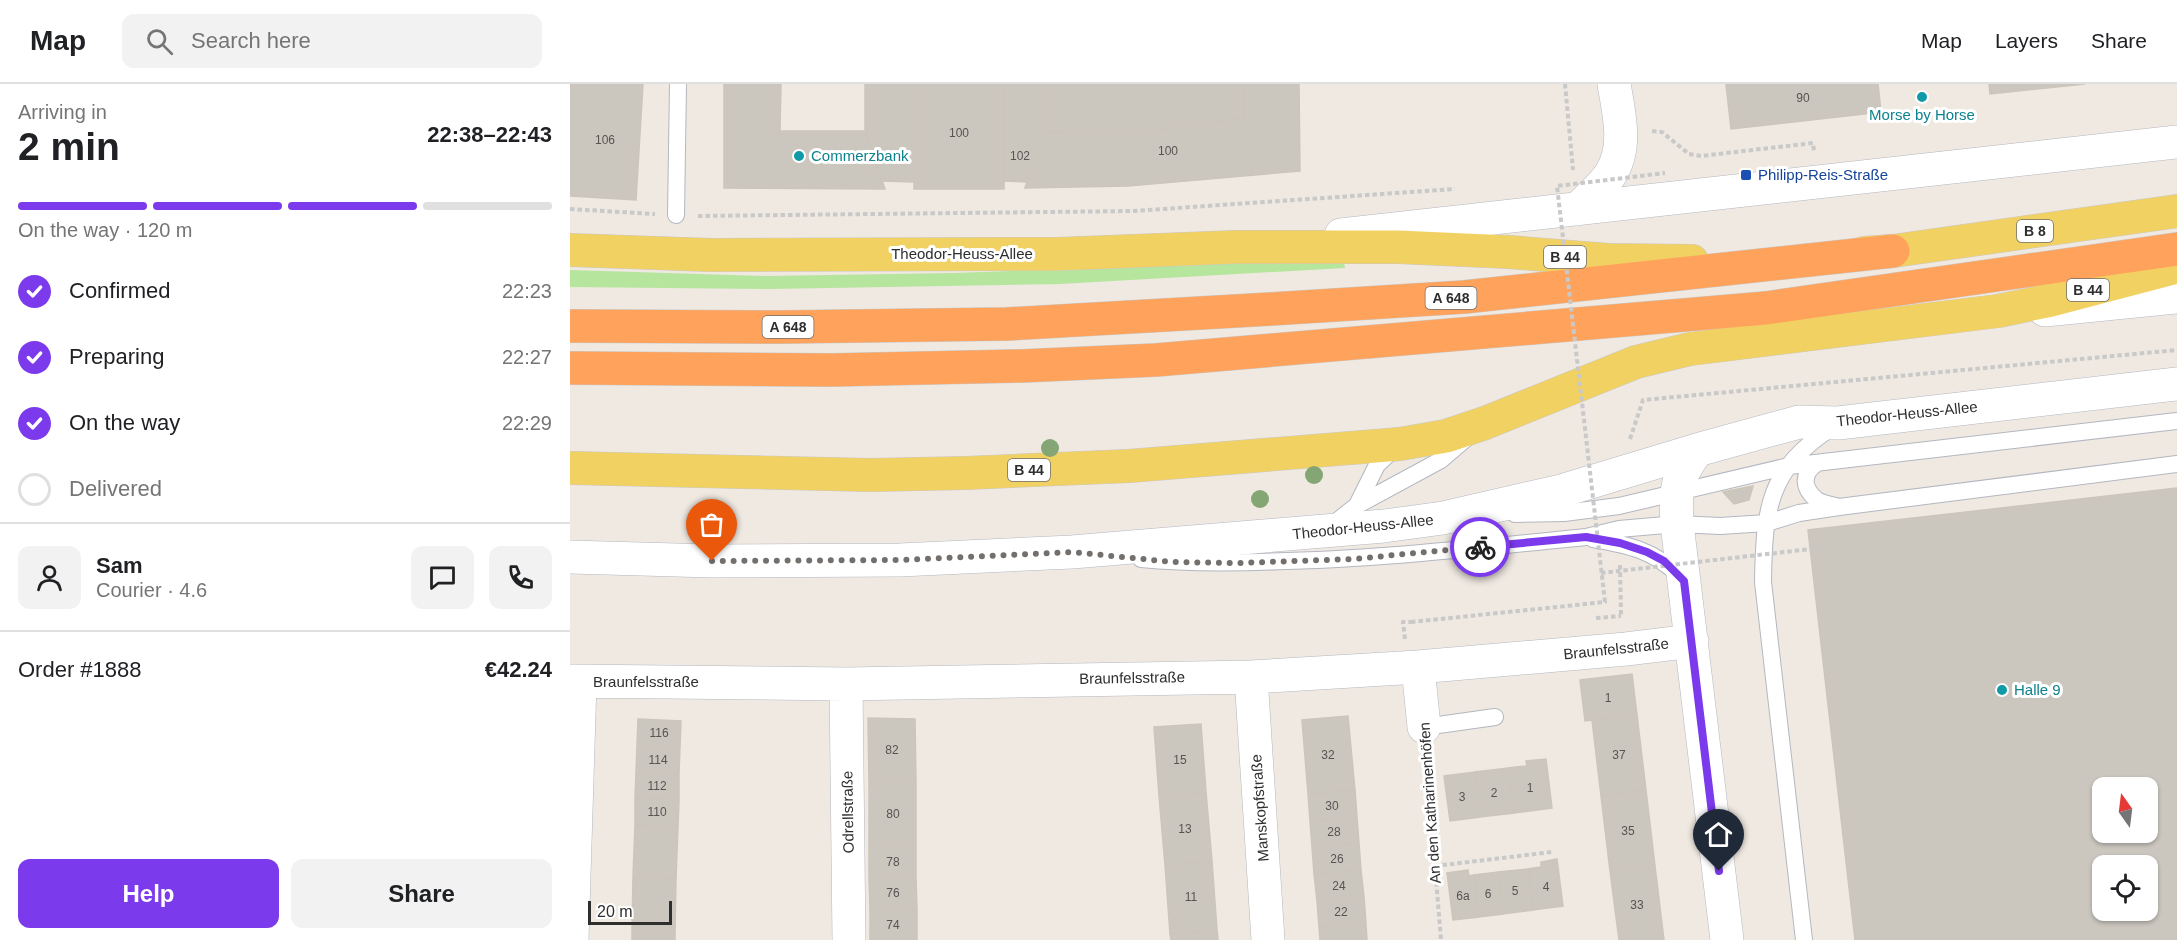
<!DOCTYPE html>
<meta charset="utf-8">
<style>
body{margin:0;font-family:Arial,sans-serif;background:#f2f2f2;color:#202124;height:100vh;display:flex;flex-direction:column;font-size:22px;white-space:nowrap}
*{box-sizing:border-box;margin:0}
p{font-size:20px;color:#757577}
.icon{flex:none;width:33px;height:33px;fill:none;stroke:currentColor;stroke-width:2;stroke-linecap:round;stroke-linejoin:round}
.map{position:relative;flex:1;overflow:hidden}
.side{display:flex;flex-direction:column;background:#fff;width:570px}
.side>*{flex:none}
.needle{width:39px;rotate:346deg}
.fabs{position:absolute;left:1522px;top:693px;display:grid;gap:12px}
.fabs a{display:grid;place-items:center;width:66px;height:66px;border-radius:12px;background:#fff;box-shadow:0 2px 4px #0004;font-size:30px}
.scale{position:absolute;left:18px;bottom:15px;width:84px;box-sizing:border-box;padding-left:6px;border:3px solid #2e2e2e;border-top:0;font-size:16px;line-height:21px;white-space:nowrap;color:#2e2e2e;-webkit-text-stroke:4px #fff;paint-order:stroke}
.pin{position:absolute;display:grid;place-items:center;width:51px;height:51px;color:#fff;margin:-62px -26px;border-radius:50% 50% 50% 0;rotate:-45deg;box-shadow:0 0 6px #0007}
.pin .icon{rotate:45deg}
.courier{position:absolute;display:grid;place-items:center;width:60px;height:60px;margin:-30px;border:4px solid #7c3aed;border-radius:50%;background:#fff;color:#222;box-shadow:0 2px 8px #0007}
.head em{font-style:normal;font-weight:800}
.head div{display:flex;flex-direction:column-reverse}
.head{display:flex;align-items:center;justify-content:space-between;height:102px;padding:0 18px}
h1{font-size:39px;font-weight:800;line-height:45px}
.bar{display:grid;grid-template-columns:repeat(4,1fr);gap:9px 6px;align-content:center;height:72px;padding:0 18px}
.bar i{height:8px;border-radius:4px;background:#e0e0e0}
.bar .active{background:#7c3aed}
.bar p{grid-column:span 4}
.line{display:flex;align-items:center;gap:15px;padding:0 18px;border-top:2px solid #e0e0e0}
.line div{flex:1}
.round{display:grid;place-items:center;flex:none;width:63px;height:63px;border-radius:12px;background:#f2f2f2}
ol{padding:0 18px;list-style:none}
li{display:flex;align-items:center;gap:18px;height:66px}
li p{margin-inline-start:auto}
li .icon{padding:6px;border-radius:50%;background:#7c3aed;color:#fff;stroke-width:4}
li:last-child{color:#757577}
li i{width:33px;height:33px;border:3px solid #e0e0e0;border-radius:50%}
.cta{display:flex;gap:12px;margin-top:auto;padding:12px 18px}
.cta a{flex:1;height:69px;border-radius:12px;background:#7c3aed;color:#fff;font-size:24px;font-weight:800;line-height:69px;text-align:center}
.cta a+a{background:#f2f2f2;color:#202124}
header{display:flex;align-items:center;gap:36px;box-sizing:border-box;height:84px;padding:0 30px;background:#fff;border-bottom:2px solid #e0e0e0}
header strong{font-size:28px}
nav{display:flex;gap:33px;margin-inline-start:auto;font-size:21px}
.search{width:420px;height:54px;background:#f2f2f2;display:flex;align-items:center;gap:15px;box-sizing:border-box;padding:0 21px;border-radius:12px;color:#757577;font-size:22px}
main{display:flex;flex:1;min-height:0}
.map>svg:first-child{display:block}
</style>
<header>
<strong>Map</strong>
<div class="search"><svg class="icon" aria-label="search" viewBox="0 0 24 24"><circle cx="10" cy="10" r="6"/><path d="M15 15l6 6"/></svg>Search here</div>
<nav><a>Map</a><a>Layers</a><a>Share</a></nav>
</header>
<main>
<section class="side">
<div class="head"><div><h1>2 min</h1><p>Arriving in</p></div><em>22:38–22:43</em></div>
<div class="bar"><i class="active"></i><i class="active"></i><i class="active"></i><i></i><p>On the way · 120 m</p></div>
<ol>
<li><svg class="icon" aria-label="check" viewBox="0 0 24 24"><path d="M5 12l5 5 9-10"/></svg>Confirmed<p>22:23</p></li>
<li><svg class="icon" aria-label="check" viewBox="0 0 24 24"><path d="M5 12l5 5 9-10"/></svg>Preparing<p>22:27</p></li>
<li><svg class="icon" aria-label="check" viewBox="0 0 24 24"><path d="M5 12l5 5 9-10"/></svg>On the way<p>22:29</p></li>
<li><i></i>Delivered</li>
</ol>
<div class="line" style="height:108px"><a class="round"><svg class="icon" aria-label="person" viewBox="0 0 24 24"><circle cx="12" cy="8" r="4"/><path d="M4 21q1-7 8-7t8 7"/></svg></a><div><b>Sam</b><p>Courier · 4.6</p></div><a class="round"><svg class="icon" aria-label="chat" viewBox="0 0 24 24"><path d="M4 5h16v11H9l-5 4z"/></svg></a><a class="round"><svg class="icon" aria-label="phone" viewBox="0 0 24 24"><path d="M5 4h4l2 5-3 2q2 4 5 5l2-3 5 2v4C11 20 4 13 5 4z"/></svg></a></div>
<div class="line" style="height:78px"><div>Order #1888</div><b>€42.24</b></div>
<div class="cta"><a>Help</a><a>Share</a></div>
</section>
<div class="map">
<svg width="1607" height="856" viewBox="0 0 1607 856">
<rect width="100%" height="100%" fill="#efe9e1"/>
<!-- green -->
<path fill="#b6e59e" d="M773,173L775,184L490,200L200,205L0,203V186L197,192L383,189L588,182Z"/>
<!-- building -->
<path fill="#cbc7bf" stroke="#cbc5ba" stroke-width="1.5" fill-rule="evenodd" d="M0,0H73L66,116L0,112Z
M154,0H211L210,47H295L315,105L154,104Z
M295,0H344V98L312,97L295,47Z
M344,0H434V105H344Z
M434,0H473V48L457,98L434,97Z
M473,0H674V34L579,47L473,48Z
M674,0H729L730,87L558,102L455,104L473,48L579,47L674,34Z
M1156,0H1308L1311,28L1161,45Z
M1419,0H1515L1420,10Z
M1183,402L1179,416L1164,420L1153,408Z
M1607,404V856H1285L1238,446ZM1533,704H1578V748H1533ZM1533,782H1578V826H1533Z
M1062,590L1067,631L1015,637L1010,596Z
M1067,631L1076,706L1031,712L1022,636Z
M778,632L785,706L738,710L732,636Z
M298,634L345,635L346,698H299Z
M68,635L111,637L110,663L67,662Z
M631,640L636,708L589,712L584,643Z
M67,662L110,663L109,690L66,688Z
M976,675L982,724L944,729L938,684L957,682L956,677Z
M938,684L944,729L910,733L905,688Z
M66,688L109,690V716L65,714Z
M905,688L910,733L880,737L874,692Z
M299,698H346V762H299Z
M785,706L787,733L740,737L738,710Z
M1076,706L1085,782L1040,787L1031,712Z
M636,708L642,777L595,781L589,712Z
M65,714L109,716L108,742L65,741Z
M787,733L789,759L742,763L740,737Z
M65,741L108,742L106,795L63,793Z
M789,759L791,786L744,790L742,763Z
M299,762H346V794L299,793Z
M987,775L993,822L963,826L958,785L971,783V778Z
M642,777L647,846L600,850L595,781Z
M1085,782L1094,856H1049L1040,787Z
M958,785L963,826L933,830L928,788Z
M791,786L794,813L747,817L744,790Z
M898,786L899,792L904,791L909,833L883,836L877,789Z
M928,788L933,830L909,833L904,791Z
M63,793L106,795L105,848L62,846Z
M299,793L346,794L347,826L300,825Z
M794,813L796,840L749,843L747,817Z
M300,825L347,826V856H300Z
M796,840L797,856H750L749,843Z
M62,846L105,848V856H62Z
M647,846L648,856H601L600,850Z"/>
<g fill="none" stroke-linecap="round" stroke-linejoin="round">
<defs>
<path id="service" d="M106,131L108,0
M1246,380C1232,390 1232,404 1247,416C1252,419 1261,421 1266,422
M787,421L807,381L825,364
M945,430L994,429L1049,422L1219,382L1607,337
M761,442L786,422L871,376L898,353
M1023,455C1059,461 1083,466 1110,492
M571,475C620,480 668,479 717,477C817,474 916,463 1016,453L1049,445L1107,440L1150,442L1197,439L1229,429L1269,423L1607,380
M854,643L925,633
M1234,856L1193,498C1194,426 1198,384 1263,343"/>
<path id="minor" d="M1008,125C1018,114 1031,104 1040,91C1058,64 1049,30 1044,0
M771,151L1607,58
M1475,226L1607,213
M1127,366C1106,396 1105,404 1107,440L1157,856
M0,473L142,477L330,476L502,468L814,442L873,434L991,407L1127,366L1229,338L1268,339L1607,300
M848,583L854,643
M681,593L698,856
M0,597L276,600L681,593L848,583L1056,565L1122,557
M276,600L279,856
M2,856L10,598"/>
<path id="primary" d="M0,166L141,171L487,170L666,163H828L939,168L1038,176L1122,177
M1294,169L1323,167L1607,127
M0,384L301,391L396,389L559,382L830,360L876,352L915,339L1066,278L1120,265L1428,227L1481,216L1607,183"/>
<path id="motorway" d="M0,242L211,243L437,240L701,225L894,213L1323,167
M0,284L261,286L451,282L586,276L1196,224L1607,165"/>
</defs>
<!-- service casing -->
<use href="#service" stroke="#b4b7c1" stroke-width="18"/>
<!-- minor casing -->
<use href="#minor" stroke="#b4b7c1" stroke-width="34"/>
<!-- primary casing -->
<use href="#primary" stroke="#c9c9c9" stroke-width="34"/>
<!-- motorway casing -->
<use href="#motorway" stroke="#c9c9c9" stroke-width="34"/>
<!-- path -->
<path stroke="#c9c9c9" stroke-width="4" stroke-dasharray="4.5 3" stroke-linecap="butt" d="M995,0L1003,86
M1082,47L1092,48L1119,70L1131,72L1243,59L1244,68
M0,125L85,130
M128,132L563,127L885,105
M1060,355L1073,316L1607,266
M1050,481L1051,531
M1026,534L1051,532
M835,555L833,538H841
M856,671L871,856
M865,782L982,768"/>
<!-- service -->
<use href="#service" stroke="#fff" stroke-width="16"/>
<!-- minor -->
<use href="#minor" stroke="#fff" stroke-width="33"/>
<!-- primary -->
<use href="#primary" stroke="#f2d163" stroke-width="33"/>
<!-- motorway -->
<use href="#motorway" stroke="#ffa35c" stroke-width="33"/>
<!-- path-bridge -->
<path stroke="#c9c9c9" stroke-width="4" stroke-dasharray="4.5 3" stroke-linecap="butt" d="M1031,489L1241,465
M841,538L1035,518L987,102L1095,89"/>
</g>
<!-- trees -->
<g fill="#84a574">
<circle cx="480" cy="364" r="9"/>
<circle cx="744" cy="391" r="9"/>
<circle cx="690" cy="415" r="9"/>
</g>
<g fill="none" stroke-linecap="round" stroke-linejoin="round">
<!-- done -->
<path stroke="#726f6d" stroke-width="6" stroke-dasharray="0 10.8" d="M142,477L330,476L502,468L603,478L667,479L783,475L910,463"/>
<!-- route -->
<path stroke="#7c3aed" stroke-width="8" d="M910,463L1016,453L1050,459L1077,468L1094,477L1114,497L1149,787"/>
</g>
<!-- markers -->
<g fill="#0f9aa8" stroke="#fff" stroke-width="2">
<circle cx="1352" cy="13" r="6"/>
<circle cx="229" cy="72" r="6"/>
<circle cx="1432" cy="606" r="6"/>
</g>
<rect fill="#1a4fb4" stroke="#fff" stroke-width="2" x="1170" y="85" width="12" height="12" rx="3"/>
<g text-anchor="middle" stroke-width="6" stroke-linejoin="round" paint-order="stroke">
<!-- number labels -->
<g font-size="12" fill="#555452">
<text x="1233" y="18">90</text>
<text x="389" y="53">100</text>
<text x="35" y="60">106</text>
<text x="598" y="71">100</text>
<text x="450" y="76">102</text>
<text x="1038" y="618">1</text>
<text x="89" y="653">116</text>
<text x="322" y="670">82</text>
<text x="758" y="675">32</text>
<text x="1049" y="675">37</text>
<text x="88" y="680">114</text>
<text x="610" y="680">15</text>
<text x="87" y="706">112</text>
<text x="960" y="708">1</text>
<text x="924" y="713">2</text>
<text x="892" y="717">3</text>
<text x="762" y="726">30</text>
<text x="87" y="732">110</text>
<text x="323" y="734">80</text>
<text x="615" y="749">13</text>
<text x="1058" y="751">35</text>
<text x="764" y="752">28</text>
<text x="767" y="779">26</text>
<text x="323" y="782">78</text>
<text x="769" y="806">24</text>
<text x="976" y="807">4</text>
<text x="945" y="811">5</text>
<text x="323" y="813">76</text>
<text x="918" y="814">6</text>
<text x="893" y="816">6a</text>
<text x="621" y="817">11</text>
<text x="1067" y="825">33</text>
<text x="771" y="832">22</text>
<text x="323" y="845">74</text>
</g>
<!-- shield labels -->
<g fill="#fff" stroke="#6d6d6d" stroke-width="1.5">
<rect x="1447" y="136" width="36" height="22" rx="4.5"/>
<rect x="974" y="162" width="42" height="22" rx="4.5"/>
<rect x="1497" y="195" width="42" height="22" rx="4.5"/>
<rect x="855.5" y="203" width="51" height="22" rx="4.5"/>
<rect x="192.5" y="232" width="51" height="22" rx="4.5"/>
<rect x="438" y="375" width="42" height="22" rx="4.5"/>
</g>
<g font-size="14" font-weight="bold" fill="#2e2e2e">
<text x="1465" y="152">B 8</text>
<text x="995" y="178">B 44</text>
<text x="1518" y="211">B 44</text>
<text x="881" y="219">A 648</text>
<text x="218" y="248">A 648</text>
<text x="459" y="391">B 44</text>
</g>
<!-- culture labels -->
<g font-size="15" fill="#0d838f" stroke="#fff" text-anchor="start">
<text x="1352" y="36" text-anchor="middle">Morse by Horse</text>
<text x="241" y="77">Commerzbank</text>
<text x="1444" y="611">Halle 9</text>
</g>
<!-- transit labels -->
<g font-size="15" fill="#164399" stroke="#fff" text-anchor="start">
<text x="1188" y="96">Philipp-Reis-Straße</text>
</g>
<!-- street labels -->
<g font-size="15" fill="#2e2e2e" stroke="#fff">
<text x="392" y="175">Theodor-Heuss-Allee</text>
<text transform="translate(1337 330) rotate(-6)" y="5">Theodor-Heuss-Allee</text>
<text transform="translate(793 443) rotate(-6)" y="5">Theodor-Heuss-Allee</text>
<text transform="translate(1046 565) rotate(-6)" y="5">Braunfelsstraße</text>
<text transform="translate(562 594) rotate(-1)" y="5">Braunfelsstraße</text>
<text x="76" y="603">Braunfelsstraße</text>
<text transform="translate(860 719) rotate(-94)" y="5">An den Katharinenhöfen</text>
<text transform="translate(690 724) rotate(-94)" y="5">Manskopfstraße</text>
<text transform="translate(278 728) rotate(-91)" y="5">Odrellstraße</text>
</g>
</g>
</svg>
<div class="fabs">
<a><svg class="needle" viewBox="-14 -14 28 28"><path d="M0-13l5 13h-10z" fill="#e53935"/><path d="M0 13l5-13h-10z" fill="#757577"/></svg></a>
<a><svg class="icon" aria-label="locate" viewBox="0 0 24 24"><circle cx="12" cy="12" r="6"/><path d="M12 2v4M12 18v4M2 12h4M18 12h4"/></svg></a>
</div>
<div class="scale">20 m</div>
<div class="pin" style="left:142px;top:477px;background:#ea580c"><svg class="icon" aria-label="bag" viewBox="0 0 24 24"><path d="M5 8h14l-1 12H6zM9 8a3 3 0 0 1 6 0"/></svg></div>
<div class="pin" style="left:1149px;top:787px;background:#1f2937"><svg class="icon" aria-label="home" viewBox="0 0 24 24"><path d="M3 11l9-7 9 7M6 9v11h12V9"/></svg></div>
<div class="courier" style="left:910px;top:463px"><svg class="icon" aria-label="bike" viewBox="0 0 24 24"><circle cx="6" cy="16" r="4"/><circle cx="18" cy="16" r="4"/><path d="M6 16l4-8h5l3 8M10 8l3 8H6M13 5h3"/></svg></div>
</div>
</main>
